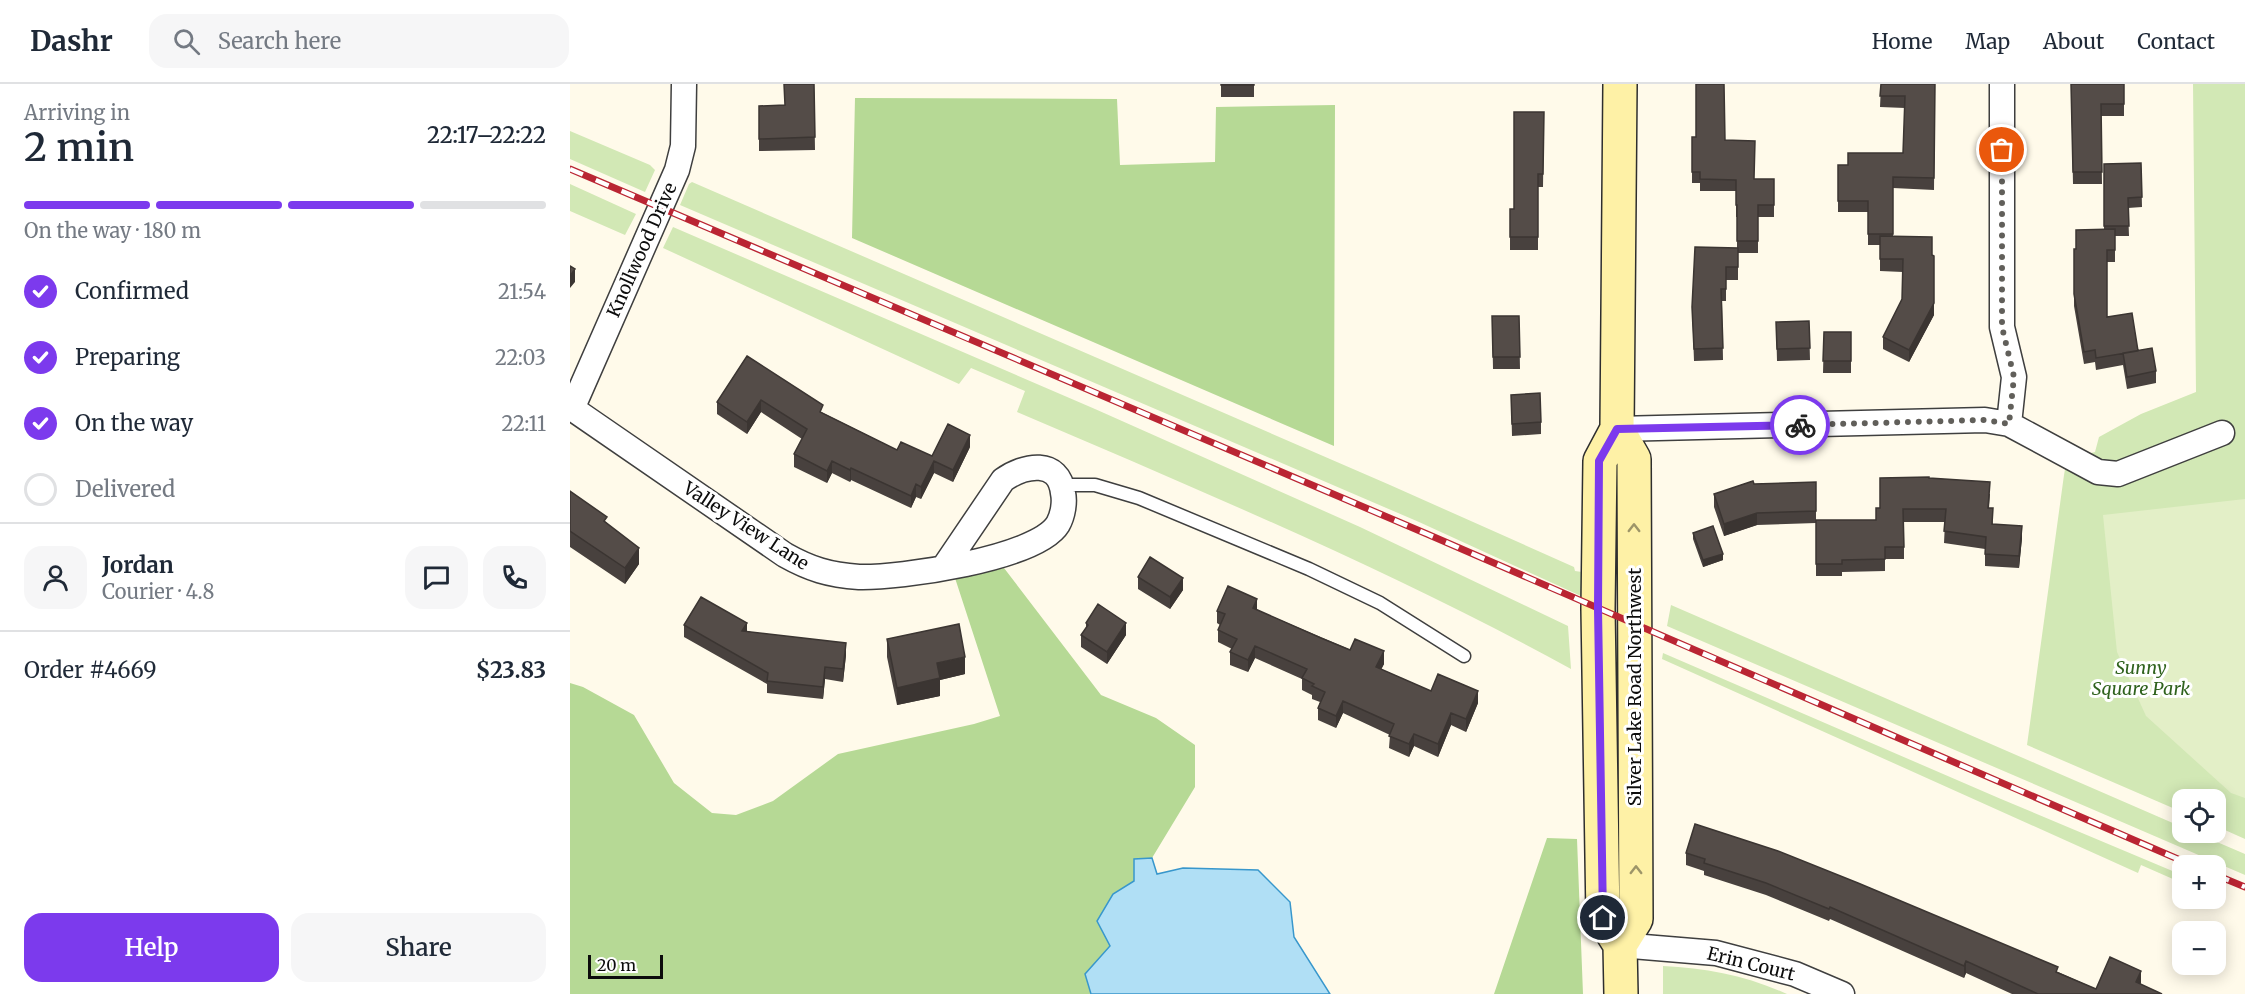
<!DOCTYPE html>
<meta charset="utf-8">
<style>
body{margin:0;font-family:Merriweather,serif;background:#f6f6f7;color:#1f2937;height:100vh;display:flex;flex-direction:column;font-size:22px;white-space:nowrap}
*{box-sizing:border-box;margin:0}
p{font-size:20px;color:#747a83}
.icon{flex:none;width:33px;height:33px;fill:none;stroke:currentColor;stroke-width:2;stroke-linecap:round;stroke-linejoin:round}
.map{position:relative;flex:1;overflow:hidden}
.panel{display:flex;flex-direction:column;background:#fff;width:570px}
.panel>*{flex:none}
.fabs{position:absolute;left:1602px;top:705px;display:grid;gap:12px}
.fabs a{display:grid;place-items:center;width:54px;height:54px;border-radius:12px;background:#fff;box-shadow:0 3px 15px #0003;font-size:30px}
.scale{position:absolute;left:18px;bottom:15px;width:75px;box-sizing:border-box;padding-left:6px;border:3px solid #0c0c0c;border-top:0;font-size:16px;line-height:21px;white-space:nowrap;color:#0c0c0c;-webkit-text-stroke:4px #fff;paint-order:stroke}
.pin{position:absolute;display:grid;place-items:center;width:51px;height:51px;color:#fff;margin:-26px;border:3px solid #fff;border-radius:50%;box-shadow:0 2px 6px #0007}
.courier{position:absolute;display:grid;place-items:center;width:60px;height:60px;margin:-30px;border:4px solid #7c3aed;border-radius:50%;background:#fff;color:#222;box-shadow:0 2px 8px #0007}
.headline em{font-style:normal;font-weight:600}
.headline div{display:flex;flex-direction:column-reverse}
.headline{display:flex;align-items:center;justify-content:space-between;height:102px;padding:0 24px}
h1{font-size:39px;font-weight:600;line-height:45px}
.bar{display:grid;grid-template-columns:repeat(4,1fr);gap:9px 6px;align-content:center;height:72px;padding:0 24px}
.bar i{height:8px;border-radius:4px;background:#e0e1e3}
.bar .active{background:#7c3aed}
.bar p{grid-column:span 4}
.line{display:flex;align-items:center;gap:15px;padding:0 24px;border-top:2px solid #e0e1e3}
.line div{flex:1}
.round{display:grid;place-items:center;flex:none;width:63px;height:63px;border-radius:18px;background:#f6f6f7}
ol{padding:0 24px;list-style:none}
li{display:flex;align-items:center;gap:18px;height:66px}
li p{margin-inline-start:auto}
li .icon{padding:6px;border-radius:50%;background:#7c3aed;color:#fff;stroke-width:4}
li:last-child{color:#747a83}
li i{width:33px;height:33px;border:3px solid #e0e1e3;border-radius:50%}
.cta{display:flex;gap:12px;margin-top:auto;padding:12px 24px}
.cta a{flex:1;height:69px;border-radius:18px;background:#7c3aed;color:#fff;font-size:24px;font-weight:600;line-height:69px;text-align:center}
.cta a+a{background:#f6f6f7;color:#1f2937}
header{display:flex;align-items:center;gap:36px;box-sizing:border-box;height:84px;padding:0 30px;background:#fff;border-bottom:2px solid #e0e1e3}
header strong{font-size:28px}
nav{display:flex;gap:33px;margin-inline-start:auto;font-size:21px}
.search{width:420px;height:54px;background:#f6f6f7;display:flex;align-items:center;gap:15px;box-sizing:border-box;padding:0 21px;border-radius:18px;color:#747a83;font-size:22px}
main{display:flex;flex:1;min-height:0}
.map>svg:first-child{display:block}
</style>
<header>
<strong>Dashr</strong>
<div class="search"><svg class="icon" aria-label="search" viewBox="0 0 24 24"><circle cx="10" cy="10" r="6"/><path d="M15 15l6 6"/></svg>Search here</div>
<nav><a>Home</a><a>Map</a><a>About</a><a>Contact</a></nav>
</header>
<main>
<section class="panel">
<div class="headline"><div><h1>2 min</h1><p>Arriving in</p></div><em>22:17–22:22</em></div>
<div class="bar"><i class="active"></i><i class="active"></i><i class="active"></i><i></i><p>On the way · 180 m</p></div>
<ol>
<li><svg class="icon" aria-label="check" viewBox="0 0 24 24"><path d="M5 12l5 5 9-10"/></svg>Confirmed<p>21:54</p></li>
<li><svg class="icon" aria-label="check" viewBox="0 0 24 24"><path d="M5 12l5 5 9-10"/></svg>Preparing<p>22:03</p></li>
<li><svg class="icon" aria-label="check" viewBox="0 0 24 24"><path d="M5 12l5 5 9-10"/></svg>On the way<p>22:11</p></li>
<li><i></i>Delivered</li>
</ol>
<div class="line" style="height:108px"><a class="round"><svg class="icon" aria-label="person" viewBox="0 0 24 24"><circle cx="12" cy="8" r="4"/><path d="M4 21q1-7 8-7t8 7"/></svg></a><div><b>Jordan</b><p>Courier · 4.8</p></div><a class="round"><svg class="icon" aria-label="chat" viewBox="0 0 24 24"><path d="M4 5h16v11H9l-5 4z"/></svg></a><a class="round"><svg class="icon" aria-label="phone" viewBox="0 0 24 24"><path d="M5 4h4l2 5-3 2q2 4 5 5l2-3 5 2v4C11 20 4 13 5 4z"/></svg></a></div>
<div class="line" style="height:78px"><div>Order #4669</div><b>$23.83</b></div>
<div class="cta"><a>Help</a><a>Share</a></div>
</section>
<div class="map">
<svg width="1675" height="910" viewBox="0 0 1675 910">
<rect width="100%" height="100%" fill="#fffaea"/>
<!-- green -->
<path fill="#d2e8b5" d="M1623,0H1675V755L1646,742V716H1612V728L1457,661L1494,391L1500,358L1517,370L1525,368L1529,353L1571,330L1626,308Z
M0,47L80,81L85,86L75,108L0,75Z
M122,98L820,401L1004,483L1005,487L1012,488L1011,512L849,438L110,121L119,100Z
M0,100L66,130L55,151L0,127Z
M103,143L525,325L790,443L998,542L1001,585C822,487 634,408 447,328L455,307L401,284L389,300L93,164Z
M1101,521L1612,743V748L1626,749L1675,770V791L1097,542Z
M1093,569L1431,715L1612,791V799L1571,781L1568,789L1092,575Z
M1093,882C1137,884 1177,892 1217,910H1093Z"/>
<!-- forest -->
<path fill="#b6d995" d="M285,14L547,15L550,81L645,78L646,23L765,21L764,362L282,154Z
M434,484L531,611L586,634L625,661V703L582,774L564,776V798L543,810L540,863L515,890L521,910H0V599L13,603L64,631L104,699L142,729L166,731L203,717L268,670L404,640L430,632L385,494Z
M977,754L1007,755L1013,910H924Z"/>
<!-- pitch -->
<path fill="#e3efc7" d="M1675,415V714L1661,709L1576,632L1547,568L1533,431Z"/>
<!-- water -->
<path fill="#b0dff5" stroke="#3897cc" stroke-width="1.5" d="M582,774L587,790L613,784L688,786L720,818L724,853L760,910H521L515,890L540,862L527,837L543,810L564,797V775Z"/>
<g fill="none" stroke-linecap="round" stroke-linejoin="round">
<defs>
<path id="lane" d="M492,401H525L569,414L739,485L810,519L894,572"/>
<path id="street" d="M1432,0V243L1444,293L1439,340L1528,388L1548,390L1652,349
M0,323L215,471C240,485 259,491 289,493C329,494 467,475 488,440C493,431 495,418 493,409C489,374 454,381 433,396L374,483
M2,325L107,86L113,62L114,0
M1047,345L1415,336L1439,340
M1050,861L1146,869L1225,890L1272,910"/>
<path id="secondary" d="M1050,0L1047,345L1030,377L1028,525L1033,834L1050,861
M1047,345L1064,375L1066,835L1050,861L1051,910"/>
</defs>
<!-- lane casing -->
<use href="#lane" stroke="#3f3f3f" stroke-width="15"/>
<!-- street casing -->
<use href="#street" stroke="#3f3f3f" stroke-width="27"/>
<!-- secondary casing -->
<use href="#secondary" stroke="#2e2e2e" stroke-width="36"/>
<!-- lane -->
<use href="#lane" stroke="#fff" stroke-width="12"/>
<!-- street -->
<use href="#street" stroke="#fff" stroke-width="24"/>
<!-- secondary -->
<use href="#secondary" stroke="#fef1a6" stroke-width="33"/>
<defs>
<path id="rail" d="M0,85L857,450L1624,782
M1646,791L1675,803"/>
</defs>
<!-- rail casing -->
<use href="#rail" stroke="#ba2533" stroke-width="7"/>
<!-- rail -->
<use href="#rail" stroke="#fff" stroke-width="4.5" stroke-dasharray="14" stroke-linecap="butt"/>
</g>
<!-- wall -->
<path fill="#48413e" d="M244,0L245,66L189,67V22L215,21Z
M651,0H684V13H651Z
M1311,0H1365L1364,106L1323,104V152L1362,171L1364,231L1339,278L1313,265V253L1332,215L1333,188L1310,187V161H1298V128H1268V81H1278L1333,69L1335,24L1310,23Z
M1501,0H1554V32H1531L1532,100H1503Z
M974,28L973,103H968V166H940V125H944Z
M1122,53L1155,56L1184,95H1204V133H1188V169H1168V196H1156V217H1152L1153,276L1124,277L1122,223L1167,164V133H1166V107H1130V99H1122Z
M1571,79L1572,123L1558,124L1559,152H1545V178H1537V233L1586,287V299L1557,305L1553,281L1526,286L1525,278L1514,280L1504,222V165H1506L1534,146V80Z
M922,232H949L950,285H923Z
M1239,237L1240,276L1207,277L1206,238Z
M1254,248H1281V289H1253Z
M177,272L253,329L327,366L362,372L400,363L383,398L364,389L351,415L346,413L341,424L281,396L280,398L262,389L257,399L224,383V370L232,355L191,328L177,350L147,330V318Z
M941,311L971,338V350L942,352Z
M1359,394L1420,410L1419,424L1423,440L1452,454L1449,484L1415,482V465L1374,459L1375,438H1334V475H1315V487L1272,488V492H1246V439L1187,441L1154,452L1144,423V410L1184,400L1246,398V436H1306L1310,424Z
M0,407L37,439L69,480L55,500L0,463Z
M1123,449L1153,476L1133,483L1123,455Z
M568,493L613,506L600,525L568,505Z
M687,526L814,580L811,585L861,607L908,619L896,648L881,641L868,673L844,662L839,673L819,664L820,651L773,629L766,644L748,636V624L750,618L742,615V611L732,606V595L685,574L678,588L660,581V568L662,565L648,558V546L650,541L647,539V527Z
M516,539L556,551L537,580L511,563V551L516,545Z
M114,541L177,547L276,571L273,598L255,595L253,615L197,609V600L114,553Z
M317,555L395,590L370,596V612L327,621L317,573Z
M1116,769L1488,888L1526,905L1571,899L1570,900L1592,910H1442L1396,889L1394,894L1260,835L1259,837L1196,811L1134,791V787L1116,781Z"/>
<!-- shaded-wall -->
<path fill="#3b3532" d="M1364,172V231L1339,278V266Z
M5,185V198L0,204V192Z
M191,316V328L177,350V338Z
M400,351V363L383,398V386Z
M262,377V389L257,399V387Z
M364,377V389L351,415V403Z
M281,384V396L280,398V386Z
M346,400V413L341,424V412Z
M1187,429V441L1154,452V440Z
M1452,442V454L1449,484V472Z
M69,464V480L55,500V484Z
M1153,470V476L1133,483V476Z
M613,494V506L600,525V513Z
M687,515V527L683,524Z
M177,539V551L172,547Z
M556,539V551L537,580V568Z
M276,559V571L273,598V585Z
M685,562V574L678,588V576Z
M814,567V580L806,596V583Z
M395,573V590L370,596V612L327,621V604L367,579Z
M255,583V595L253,615V603Z
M908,607V619L896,648V635Z
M773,617V629L766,644V632Z
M881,629V641L868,673V660Z
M844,650V662L839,673V660Z
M1396,877V889L1394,894V882Z
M1571,887V899L1566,910V898Z"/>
<!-- building -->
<path fill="#544c48" stroke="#3b3532" stroke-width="1.5" d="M214,0H244L245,53L189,55V22L215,21Z
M651,0H684V1H651Z
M1126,0H1154L1155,56L1185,57L1184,95H1204V121H1188V157H1167V121H1166V96L1130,95V88H1122V53H1126Z
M1311,0H1365L1364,94L1323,93V150H1298V117H1268V81H1278V69H1333L1335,12H1310Z
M1501,0H1554V20H1531L1532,88H1503Z
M944,28H974L973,90H968V153H940V125H944Z
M1571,79L1572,113L1558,114L1559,142H1534V80Z
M1545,145V166H1537V233L1562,229L1568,267L1526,274L1525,266L1514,268L1504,210V165H1506V146Z
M1310,152L1362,153V171L1364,172V219L1339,266L1313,253L1332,215L1333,175H1310Z
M1125,163L1168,164V183H1156V205H1151L1153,264L1124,265L1122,223Z
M0,182L5,185L0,192Z
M922,232H949L950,273H923Z
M1239,237L1240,264L1207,265L1206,238Z
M1254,248H1281V277H1253Z
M1582,264L1586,287L1557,293L1553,269Z
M177,272L253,321L250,328L327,366L331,358L362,372L378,340L400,351L383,386L364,377L351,403L346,400L341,412L281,384L280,386L262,377L257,387L224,370L237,345L191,316L177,338L147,318Z
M970,309L971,338L942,340L941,311Z
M1359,393V394L1420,398L1418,424H1423L1422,440L1452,442L1449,472L1415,470L1416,453L1374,447L1376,425H1333L1334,463H1315V475L1272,476V480H1246V436H1306V424H1310V394Z
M1183,397L1184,400L1246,398V427L1187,429L1154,440L1144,410Z
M0,407L37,433L34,437L69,464L55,484L0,447Z
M1143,442L1153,470L1133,476L1123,449Z
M580,473L613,494L600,513L568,493Z
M658,502L687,515L683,524L751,554L780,566L785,555L814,567L806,583L861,607L868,590L908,607L896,635L881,629L868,660L844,650L839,660L819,652L824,640L773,617L766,632L748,624L755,608L742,602L744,600L732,594L737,585L685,562L678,576L660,568L667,555L648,546L655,530L647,527Z
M131,513L177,539L172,547L276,559L273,585L255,583L253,603L197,597L198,589L114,541Z
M528,520L556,539L537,568L511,551L518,541L516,539Z
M389,540L395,573L367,579L370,594L327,604L317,555Z
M1125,740L1208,767L1288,799L1488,883L1486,888L1526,905L1540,873L1571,887L1566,898L1592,910H1468L1396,877L1394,882L1260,823L1259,825L1196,799L1134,779L1135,775L1116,769Z"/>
<!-- one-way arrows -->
<defs><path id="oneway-chevron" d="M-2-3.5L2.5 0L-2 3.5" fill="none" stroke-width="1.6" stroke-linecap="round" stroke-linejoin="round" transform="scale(1.5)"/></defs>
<g stroke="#9d9568">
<use href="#oneway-chevron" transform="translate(1064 444) rotate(-90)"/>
<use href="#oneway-chevron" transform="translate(1066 786) rotate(-90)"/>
</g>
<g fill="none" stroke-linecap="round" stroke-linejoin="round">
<!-- done -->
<path stroke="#615f5a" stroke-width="6" stroke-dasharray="0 10.8" d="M1230,341L1415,336L1439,340L1444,293L1432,243V66"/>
<!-- route -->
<path stroke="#7c3aed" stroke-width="8" d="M1033,834L1028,525L1029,377L1047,345L1230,341"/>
</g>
<g text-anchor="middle" stroke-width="6" stroke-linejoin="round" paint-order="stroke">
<!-- street labels -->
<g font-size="18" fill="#0c0c0c" stroke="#fff">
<text transform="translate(72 166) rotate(-66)" y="6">Knollwood Drive</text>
<text transform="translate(176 442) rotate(33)" y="6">Valley View Lane</text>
<text transform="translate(1065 603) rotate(-90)" y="6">Silver Lake Road Northwest</text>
<text transform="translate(1181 880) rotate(14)" y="6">Erin Court</text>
</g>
<!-- park labels -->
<g font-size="18" font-style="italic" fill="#2f621d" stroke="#fff">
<text x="1571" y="590">Sunny<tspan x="1571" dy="21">Square Park</tspan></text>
</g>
</g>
</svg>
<div class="fabs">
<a><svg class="icon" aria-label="locate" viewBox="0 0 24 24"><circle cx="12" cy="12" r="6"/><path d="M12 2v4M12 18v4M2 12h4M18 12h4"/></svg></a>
<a>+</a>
<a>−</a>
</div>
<div class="scale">20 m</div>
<div class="pin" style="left:1432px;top:66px;background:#ea580c"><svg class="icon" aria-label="bag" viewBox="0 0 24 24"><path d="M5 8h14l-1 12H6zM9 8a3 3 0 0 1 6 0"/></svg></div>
<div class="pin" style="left:1033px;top:834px;background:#1f2937"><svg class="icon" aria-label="home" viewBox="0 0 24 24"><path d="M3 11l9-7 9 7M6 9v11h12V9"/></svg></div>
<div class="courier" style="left:1230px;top:341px"><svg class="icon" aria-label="bike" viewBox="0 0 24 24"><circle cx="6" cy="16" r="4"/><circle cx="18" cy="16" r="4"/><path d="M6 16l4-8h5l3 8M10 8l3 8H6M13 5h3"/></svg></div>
</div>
</main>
